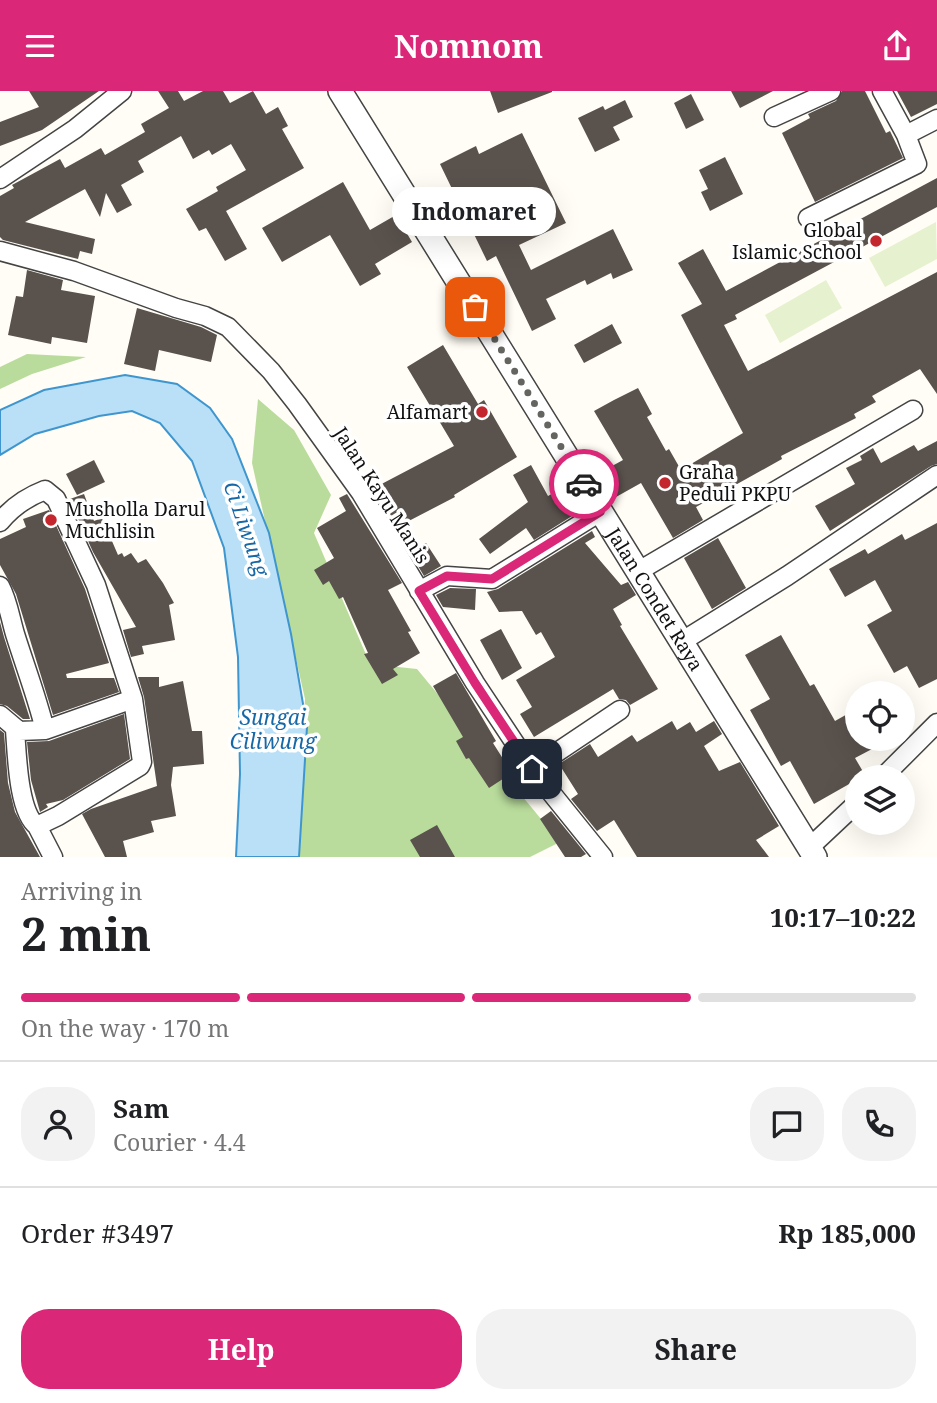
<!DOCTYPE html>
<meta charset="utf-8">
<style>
body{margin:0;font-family:"Noto Serif",serif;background:#f2f2f2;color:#202124;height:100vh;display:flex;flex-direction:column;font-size:26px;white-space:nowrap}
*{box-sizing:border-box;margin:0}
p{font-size:23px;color:#757577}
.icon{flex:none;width:38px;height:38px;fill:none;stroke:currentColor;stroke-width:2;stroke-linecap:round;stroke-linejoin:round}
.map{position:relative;height:766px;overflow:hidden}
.side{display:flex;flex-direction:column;background:#fff;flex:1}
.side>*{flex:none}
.buttons{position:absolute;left:845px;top:590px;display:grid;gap:14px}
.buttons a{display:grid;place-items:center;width:70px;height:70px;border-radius:50%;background:#fff;box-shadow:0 7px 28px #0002;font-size:35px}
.pin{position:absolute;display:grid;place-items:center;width:60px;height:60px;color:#fff;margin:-30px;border-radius:14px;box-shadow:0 4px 10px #0006}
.courier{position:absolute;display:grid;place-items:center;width:70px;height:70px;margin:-35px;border:5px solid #db2777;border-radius:50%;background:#fff;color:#222;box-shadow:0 2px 9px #0007}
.bubble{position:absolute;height:49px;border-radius:24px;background:#fff;box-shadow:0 7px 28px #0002;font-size:23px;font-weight:700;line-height:49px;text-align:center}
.headline em{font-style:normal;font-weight:700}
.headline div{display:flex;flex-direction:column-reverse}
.headline{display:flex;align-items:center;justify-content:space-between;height:119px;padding:0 21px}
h1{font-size:46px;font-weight:700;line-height:52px}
.bar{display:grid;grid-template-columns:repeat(4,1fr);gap:10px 7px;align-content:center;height:84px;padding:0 21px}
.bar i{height:9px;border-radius:5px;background:#e0e0e0}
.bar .current{background:#db2777}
.bar p{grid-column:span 4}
.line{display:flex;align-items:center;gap:18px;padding:0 21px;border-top:2px solid #e0e0e0}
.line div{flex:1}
.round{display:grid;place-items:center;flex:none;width:74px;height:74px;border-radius:28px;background:#f2f2f2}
.primary-button{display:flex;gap:14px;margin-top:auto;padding:14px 21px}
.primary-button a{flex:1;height:80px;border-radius:28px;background:#db2777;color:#fff;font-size:28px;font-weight:700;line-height:80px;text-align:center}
.primary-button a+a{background:#f2f2f2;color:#202124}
header{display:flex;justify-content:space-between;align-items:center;height:91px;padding:0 21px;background:#db2777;color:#fff;font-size:32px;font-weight:700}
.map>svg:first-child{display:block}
</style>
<header><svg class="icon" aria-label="menu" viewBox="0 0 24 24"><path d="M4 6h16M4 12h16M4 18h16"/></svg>Nomnom<svg class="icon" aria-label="share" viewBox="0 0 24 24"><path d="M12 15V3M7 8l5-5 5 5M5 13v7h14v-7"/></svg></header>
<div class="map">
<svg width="937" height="766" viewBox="0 0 937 766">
<rect width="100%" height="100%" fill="#fffdf5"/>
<!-- forest -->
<path fill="#b9dc9c" d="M27,263L86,266L32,283L0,298V276Z
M258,308L294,339L331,404L314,442L370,573L417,578L560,751L530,766H295L305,608L252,372Z"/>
<!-- pitch -->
<path fill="#e6f2cf" d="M936,131L937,168L885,196L869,167Z
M826,189L842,217L780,252L765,224Z"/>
<!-- water -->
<path fill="#b9e0f7" stroke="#3f96cf" stroke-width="2" d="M125,284L177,293L210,317L232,348L269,442L291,543L307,636L299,766H236L240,683L238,566L224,457L192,370L160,332L132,320L99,325L35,343L0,364V319L44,299Z"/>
<!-- building -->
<path fill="#5a524d" d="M29,0H99L42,39L0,55V31L39,16Z
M158,0H178L184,10L203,0H223L230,12L253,0L266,23L278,16L288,35L282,38L304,77L226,120L247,158L225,170L206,137L199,140L186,118L218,100L216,96L246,79L231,53L212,64L209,59L193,68L181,45L138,70L144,81L121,94L132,114L117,122L106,102L100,126L85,98L25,131L95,148L92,163L80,160L78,168L3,149L0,146V105L14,97L12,94L60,68L65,77L101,57L105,64L145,41L141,33L169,17Z
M490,0H552V1L498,22Z
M731,0H773L740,17Z
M842,0H865L886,42L890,40L903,67L815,111L782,42L810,27L808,23L836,10Z
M897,0H937V13L911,26Z
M691,3L704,29L686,38L674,12Z
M625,9L633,26L613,36L620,49L595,61L578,27L603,15L605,19Z
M522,42L566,132L519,154L531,179L613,138L633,179L613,188L611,182L587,194L585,189L546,208L556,228L532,240L496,165L487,170L440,73L476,55L479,63Z
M725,66L743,103L710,120L701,101L708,98L699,79Z
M937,87V116L735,224L737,228L724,234L748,280L937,181V303L920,278L872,305L876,311L854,323L856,327L781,365L782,368L696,416L703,429L673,447L641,392L616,406L603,380L623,369L594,320L614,309L638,297L652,323L647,326L666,360L669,358L681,379L743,342L681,224L702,213L678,172L703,158L726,200Z
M343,91L370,139L396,124L412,151L375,173L381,183L360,195L330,144L282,171L262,137Z
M27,179L63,189L61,199L95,205L87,252L52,246L51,253L8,244L16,205L23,206Z
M137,217L201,236L217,244L211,271L159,259L155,280L124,273Z
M612,233L622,252L584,272L574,254Z
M443,254L478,313L484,309L517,366L454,404L455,406L403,433L418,457L426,452L441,475L424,485L372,398L454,355L407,276Z
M937,350V373L931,375L830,440L815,415L855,393L846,377L862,369L860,365L873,357L881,372L914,354L918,360Z
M94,369L105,391L77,404L66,383Z
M531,374L548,405L568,394L578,411L576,412L580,420L534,449L526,437L490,463L479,448L528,411L513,384Z
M84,403L94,430L102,427L118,464L122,462L124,466L131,462L138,472L146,468L163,492L174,512L169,514L175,549L142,555L144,563L131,566L123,539L136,536L93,461L71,412L70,408Z
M347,403L402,492L388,499L411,540L408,541L420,562L393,578L398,584L382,593L364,563L368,562L343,506L339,508L329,490L323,494L314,479L334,467L317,437L346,420L339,407Z
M49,419L85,498L109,572L66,583L67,587H114L119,601L53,624L16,503L0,474V448L26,436L23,428Z
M937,432V588L919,597L907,575L894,582L867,534L892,520L875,489L845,506L829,478L865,458L868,463L902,443L905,449Z
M592,440L595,446L585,452L621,494L628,491L636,504L613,518L622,534L620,535L658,598L630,614L626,609L619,608L613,598L534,646L520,623L532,616L516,589L555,566L541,541L536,544L522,520L499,521L487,501L498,498Z
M718,447L746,497L712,518L684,467Z
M450,497L476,498L475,519L443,516L436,504Z
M0,531L4,546L30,628H23L7,615L0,613Z
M501,538L522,577L502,589L480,549Z
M781,544L810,595L814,593L835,630L858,617V648H891L855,667L865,684L858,686V688L814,713L790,670L781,675L750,619L770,608L745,564Z
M456,582L496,650L493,652L512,682L489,697L469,667L466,668L456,650L463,646L433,595Z
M138,586H159V596L183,590L192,640H202L204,673L173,676L171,694L176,725L151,730L154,741L123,750L127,766H105L82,723L91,718L157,695L144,606Z
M124,623L130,668L63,709L46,713L48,716L40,721L31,689L27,651L49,650Z
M672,630L677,639L690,631L696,641L714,630L722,643L704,655L719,680L740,671L779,735L756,749L769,766H637L614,729L597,740L571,708L578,703L559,673L590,653L598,666L632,644L637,651Z
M0,639L4,642L8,692L15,721L40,766H0Z
M551,720L586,763L581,766H565L540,728Z
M437,734L455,766H420L410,749Z"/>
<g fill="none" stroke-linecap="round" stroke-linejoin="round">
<defs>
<path id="minor" d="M774,26L831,0
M906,44L937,28
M0,88L75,38L122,0
M808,127L917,73L906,44L882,0
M0,160L74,180L176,217L205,225L228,236L271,280L297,313L361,402L475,592L532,678L603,766
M0,431C12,416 27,406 45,399L56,408L96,494L133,608L142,671L140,675L58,725L37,735L53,766
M637,481L913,319
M0,495C8,510 10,526 15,543C25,575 37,606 45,639
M419,500L447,485L492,488L600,421
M681,551L787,485L937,384
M0,624L19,640L45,639L133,608
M15,639C17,663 18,721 37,735
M532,678L620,619
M883,686L937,632
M809,757L858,711"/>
<g id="tertiary">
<path id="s1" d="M340,0L815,766"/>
</g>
</defs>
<!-- minor casing -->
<use href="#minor" stroke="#444" stroke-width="21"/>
<!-- tertiary casing -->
<use href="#tertiary" stroke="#444" stroke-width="26"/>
<!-- minor -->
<use href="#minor" stroke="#fff" stroke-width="18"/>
<!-- tertiary -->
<use href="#tertiary" stroke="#fff" stroke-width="23"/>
</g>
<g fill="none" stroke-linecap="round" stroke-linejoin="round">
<!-- done -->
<path stroke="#646461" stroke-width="7" stroke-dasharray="0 12.6" d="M475,216L584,393"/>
<!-- route -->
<path stroke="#db2777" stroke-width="9" d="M532,678L475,592L419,500L447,485L492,488L600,421L584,393"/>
</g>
<!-- markers -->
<g fill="#c4262e" stroke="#fff" stroke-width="2.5">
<circle cx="876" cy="150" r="7"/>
<circle cx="482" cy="321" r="7"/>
<circle cx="665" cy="392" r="7"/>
<circle cx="51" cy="429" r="7"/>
</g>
<g text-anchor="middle" stroke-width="7" stroke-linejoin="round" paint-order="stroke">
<!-- poi labels -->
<g font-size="19" fill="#111" stroke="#fff" text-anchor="end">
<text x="862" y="146">Global<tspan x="862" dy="22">Islamic School</tspan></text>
<text x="468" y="328">Alfamart</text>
<text x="679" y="388" text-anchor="start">Graha<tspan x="679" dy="22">Peduli PKPU</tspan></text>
<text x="65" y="425" text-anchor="start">Musholla Darul<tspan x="65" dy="22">Muchlisin</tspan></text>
</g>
<!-- street labels -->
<g font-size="19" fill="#111" stroke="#fff">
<text transform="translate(382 404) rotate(57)" y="7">Jalan Kayu Manis</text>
<text dy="7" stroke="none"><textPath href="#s1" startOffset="598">Jalan Condet Raya</textPath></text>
</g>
<!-- water labels -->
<g font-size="21" font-style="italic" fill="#1768a6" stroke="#fff">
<text transform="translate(246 438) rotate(71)" y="7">Ci Liwung</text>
<text x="273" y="634">Sungai<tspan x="273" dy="24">Ciliwung</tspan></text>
</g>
</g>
</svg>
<div class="buttons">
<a><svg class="icon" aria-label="locate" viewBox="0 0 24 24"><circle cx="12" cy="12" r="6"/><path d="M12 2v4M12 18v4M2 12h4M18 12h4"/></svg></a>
<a><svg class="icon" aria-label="layers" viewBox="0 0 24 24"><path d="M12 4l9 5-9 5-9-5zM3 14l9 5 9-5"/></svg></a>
</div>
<div class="pin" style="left:475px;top:216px;background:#ea580c"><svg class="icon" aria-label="bag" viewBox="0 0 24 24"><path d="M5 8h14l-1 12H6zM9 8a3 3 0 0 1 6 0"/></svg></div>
<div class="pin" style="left:532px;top:678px;background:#1f2937"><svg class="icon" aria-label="home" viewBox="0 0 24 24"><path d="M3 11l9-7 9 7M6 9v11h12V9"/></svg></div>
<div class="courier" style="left:584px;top:393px"><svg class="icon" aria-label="car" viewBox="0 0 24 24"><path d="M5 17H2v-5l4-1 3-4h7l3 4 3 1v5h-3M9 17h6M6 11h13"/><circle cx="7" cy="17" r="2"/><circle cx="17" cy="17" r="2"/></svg></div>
<div class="bubble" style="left:392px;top:96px;width:164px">Indomaret</div>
</div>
<section class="side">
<div class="headline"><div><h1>2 min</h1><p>Arriving in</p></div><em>10:17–10:22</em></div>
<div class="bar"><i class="current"></i><i class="current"></i><i class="current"></i><i></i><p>On the way · 170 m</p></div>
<div class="line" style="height:126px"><a class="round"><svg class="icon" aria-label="person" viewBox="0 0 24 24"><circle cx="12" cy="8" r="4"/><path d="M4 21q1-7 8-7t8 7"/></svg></a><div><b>Sam</b><p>Courier · 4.4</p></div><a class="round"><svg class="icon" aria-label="chat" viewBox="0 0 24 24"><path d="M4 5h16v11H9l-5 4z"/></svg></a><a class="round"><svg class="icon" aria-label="phone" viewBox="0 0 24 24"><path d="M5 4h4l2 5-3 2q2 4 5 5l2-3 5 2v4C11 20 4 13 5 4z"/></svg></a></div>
<div class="line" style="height:91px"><div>Order #3497</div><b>Rp 185,000</b></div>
<div class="primary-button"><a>Help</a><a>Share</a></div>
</section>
